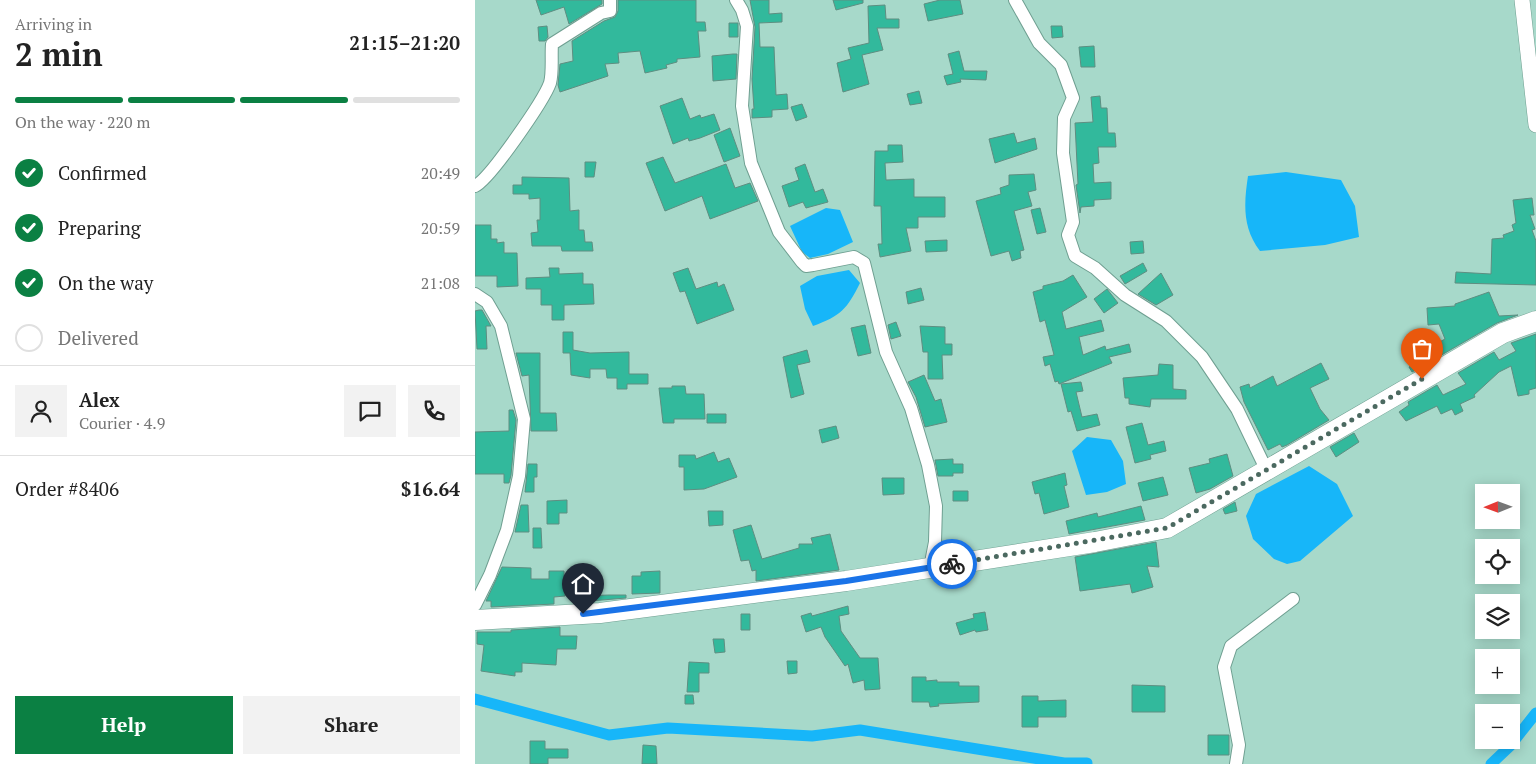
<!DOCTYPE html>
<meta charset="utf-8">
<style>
body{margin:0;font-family:"PT Serif",serif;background:#f2f2f2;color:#222;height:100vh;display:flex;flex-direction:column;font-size:19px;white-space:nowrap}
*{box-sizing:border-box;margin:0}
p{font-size:16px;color:#767676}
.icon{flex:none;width:28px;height:28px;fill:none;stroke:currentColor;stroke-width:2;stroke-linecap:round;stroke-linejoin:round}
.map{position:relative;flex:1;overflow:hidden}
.side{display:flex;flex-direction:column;background:#fff;width:475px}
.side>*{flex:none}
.needle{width:32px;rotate:269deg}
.buttons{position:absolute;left:1000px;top:484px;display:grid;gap:10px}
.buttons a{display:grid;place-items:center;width:45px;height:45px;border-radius:0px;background:#fff;box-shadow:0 2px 12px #0003;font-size:25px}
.pin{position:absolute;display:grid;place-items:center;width:42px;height:42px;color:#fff;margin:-51px -21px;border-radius:50% 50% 50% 0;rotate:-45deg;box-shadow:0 0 5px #0007}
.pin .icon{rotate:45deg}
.courier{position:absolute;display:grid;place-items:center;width:50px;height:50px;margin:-25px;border:4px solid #1a73e8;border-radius:50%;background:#fff;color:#222;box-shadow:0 1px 6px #0007}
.head em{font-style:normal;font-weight:700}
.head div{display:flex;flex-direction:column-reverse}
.head{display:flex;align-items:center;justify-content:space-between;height:85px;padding:0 15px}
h1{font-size:32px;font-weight:700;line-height:38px}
.bar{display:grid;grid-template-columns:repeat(4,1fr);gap:8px 5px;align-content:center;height:60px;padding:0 15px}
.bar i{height:6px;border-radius:4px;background:#e0e0e0}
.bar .selected{background:#0b8043}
.bar p{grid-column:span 4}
.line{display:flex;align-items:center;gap:12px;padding:0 15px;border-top:1px solid #e0e0e0}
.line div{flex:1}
.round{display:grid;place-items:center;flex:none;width:52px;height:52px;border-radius:0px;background:#f2f2f2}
ol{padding:0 15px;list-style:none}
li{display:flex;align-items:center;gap:15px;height:55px}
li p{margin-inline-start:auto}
li .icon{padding:5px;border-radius:50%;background:#0b8043;color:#fff;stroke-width:4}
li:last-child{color:#767676}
li i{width:28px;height:28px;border:2px solid #e0e0e0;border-radius:50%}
.cta{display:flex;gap:10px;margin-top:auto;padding:10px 15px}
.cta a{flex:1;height:58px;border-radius:0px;background:#0b8043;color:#fff;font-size:20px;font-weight:700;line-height:58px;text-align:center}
.cta a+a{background:#f2f2f2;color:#222}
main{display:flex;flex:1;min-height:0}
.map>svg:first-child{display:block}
</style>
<main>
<section class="side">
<div class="head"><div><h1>2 min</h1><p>Arriving in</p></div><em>21:15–21:20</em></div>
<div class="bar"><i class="selected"></i><i class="selected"></i><i class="selected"></i><i></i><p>On the way · 220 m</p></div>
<ol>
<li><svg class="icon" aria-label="check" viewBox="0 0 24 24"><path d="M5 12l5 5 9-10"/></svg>Confirmed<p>20:49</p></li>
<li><svg class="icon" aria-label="check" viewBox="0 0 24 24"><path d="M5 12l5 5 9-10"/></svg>Preparing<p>20:59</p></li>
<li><svg class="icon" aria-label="check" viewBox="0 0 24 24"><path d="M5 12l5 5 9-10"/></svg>On the way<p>21:08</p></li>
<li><i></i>Delivered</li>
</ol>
<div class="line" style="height:90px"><a class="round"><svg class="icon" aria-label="person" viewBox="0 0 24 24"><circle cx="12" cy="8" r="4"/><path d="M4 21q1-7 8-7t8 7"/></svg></a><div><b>Alex</b><p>Courier · 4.9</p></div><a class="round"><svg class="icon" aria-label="chat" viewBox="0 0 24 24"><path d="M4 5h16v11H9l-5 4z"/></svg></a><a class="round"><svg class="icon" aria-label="phone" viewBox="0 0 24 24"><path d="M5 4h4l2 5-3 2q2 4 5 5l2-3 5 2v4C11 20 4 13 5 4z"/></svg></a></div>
<div class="line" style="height:65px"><div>Order #8406</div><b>$16.64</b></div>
<div class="cta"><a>Help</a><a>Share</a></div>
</section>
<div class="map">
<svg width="1061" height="764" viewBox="0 0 1061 764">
<rect width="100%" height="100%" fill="#a7d9ca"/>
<!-- water -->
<path fill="#17b6f9" d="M811,172L866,180L880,206L884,237L850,245L785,251C767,227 769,203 773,176Z
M351,208L365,210L378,242L353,254L335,258L327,252L315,226Z
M374,270L385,283C372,309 366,316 338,326L330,309L325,286L342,276Z
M612,437L636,440L648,461L651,484L632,492L611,495L597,451Z
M834,466L862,484L878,516L825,561L812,564L799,559L778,539L771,516L781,494Z"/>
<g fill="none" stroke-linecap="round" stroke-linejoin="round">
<!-- canal -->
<path stroke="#17b6f9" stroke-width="11" d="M0,699L134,735L193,728L337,736L385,730L589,763H612
M1016,764L1035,746L1061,713"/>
</g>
<!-- building -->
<path fill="#32b99c" stroke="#5e8e81" d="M61,0H127V4L94,24L89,7L66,15Z
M143,0H221V22H230L231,31H223L225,57L202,59V62L191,65L192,68L170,73L165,51L143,53L144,63L130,64L133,76L85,92L83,85L85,64L98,61L97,41L129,21L140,17L143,11Z
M275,0H294V14L307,13V22L284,23L285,47H299L301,95L312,94L313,109L297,110V117L277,118V109H279L277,79L280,27Z
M358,0H388V3L361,10Z
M465,0H485L488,14L453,21L449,4Z
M410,5L411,19H424V28H402L408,50L387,55L394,84L368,92L362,63L376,59L373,48L394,43L393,6Z
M254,23H263V37H254Z
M72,26L73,37L70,41H64L63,27Z
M576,26H587L588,37L577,38Z
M619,46L620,67H606L604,47Z
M484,51L489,71H512L511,80L485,79L486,82L472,85L469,76L478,74L473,54Z
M258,54H262L261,79L238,81L237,56Z
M444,91L447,103L435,105L432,94Z
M625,96L626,108H632L633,133H640L641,147H623L624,163L618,164L619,183L636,182V199L619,200V206L606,207L605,213L601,185L603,184L600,123L618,122L616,97Z
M207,98L215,119L225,115L226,118L239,114L245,130L225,138L214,141L213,138L198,144L185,106Z
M327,104L332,117L321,121L316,107Z
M255,128L265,156L249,162L239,135Z
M539,133L542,143L560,138L562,149L520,163L514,139Z
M413,145H427L428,162L410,163L411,180L439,179V197H470V217H443V228H431L436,251L405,257L403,244H407L406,206H399L400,151H413Z
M188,157L200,183L251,164L260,188L275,183L283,201L235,219L227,196L190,211L171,163Z
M110,162H121L119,177H110Z
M330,164L340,192L348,189L353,202L331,208L328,202L314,207L307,186L324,180L320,168Z
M559,174L561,190L553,192L557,206L539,211L549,250L545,251L546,258L537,261L534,251L516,256L501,201L526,194L525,188L534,185V175Z
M47,177L94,178L95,211L104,210V230H109L110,242H117L118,251H87L86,246H57L56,233L63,232L62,220H65V198L54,199V194H38V185H47Z
M1057,198L1059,215H1055L1060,229L1057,230L1061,241V285L980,283L981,272L1016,274L1017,239L1029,238L1028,235L1039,231L1037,225L1041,223L1038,200Z
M565,208L571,232L562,234L556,210Z
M0,225H16V239H22V243L29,242V253H42L43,286L22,287V276H0Z
M472,240V251L451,252L450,241Z
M668,241L669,253L656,254L655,242Z
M668,263L672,271L650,284L645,276Z
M74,268H84V274L108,273V284H118L119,304L89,305V320H77V305H66V289H51V278L75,277Z
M213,268L221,289L242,282L243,287L249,284L259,310L222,324L210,291L205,292L198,273Z
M686,273L698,295L681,305L663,294Z
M598,275L612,297L587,312L591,329L626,320L629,331L604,337L608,355L630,346L631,350L654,344L656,352L634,357L637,363L584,384L583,381L580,382L575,364L570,366L568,357L579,355L570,320L565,322L558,292L568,289V286L588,281Z
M446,288L449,300L433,304L431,292Z
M632,289L643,303L629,313L619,299Z
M1014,292L1024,316L1043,315L1022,323L937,372L934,367L953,357L950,350L970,339L964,324L953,325L952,308L980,306V304Z
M4,310H7L16,326H11L12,349H2L0,311Z
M421,322L426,336L416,339L413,325Z
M390,325L396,353L383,356L376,328Z
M445,326L470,327V344H477V355H467L468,379H453V352H448Z
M88,332H98V350L115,353L154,352V374H173V384H152V389H142V378H132L131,369H115V378L96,375L95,353H88Z
M1061,334V388L1054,390V394L1043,396L1036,366L1024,372L999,395L1000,397L985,404L988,411L980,415L977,409L966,414L962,406L931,421L924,412L934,405L933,402L962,385L968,395L991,384L983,373L1019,352L1024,360L1041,351L1036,343Z
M332,350L335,362L322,365L329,394L316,398L308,357Z
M41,353H65V413H81L82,431H56L54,375L47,376Z
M846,363L854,379L835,388L845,409L854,420L812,445L807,447L805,444L793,450L769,402L765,387L774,384L775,388L798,376L802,386Z
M684,364L698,365V389L711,390V399H676L675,407L654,404V398H650L648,378L683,375Z
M449,375L460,401L466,399L472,422L450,427L441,397L433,382Z
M606,382L608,391L601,392L607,417L622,414L625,425L602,431L596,411L593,412L586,384Z
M197,386H210L211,394H229L230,419H199V423H188L184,388H197Z
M34,410H38L41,420L36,475L34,483H29V474H0V432L34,431Z
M232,414H251V423H232Z
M667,423L673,445L689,441L691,451L675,455L676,459L660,463L651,427Z
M361,426L364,438L347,443L344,430Z
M879,433L884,442L861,457L855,447Z
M239,452L243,462L254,458L262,477L229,489L209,490V467H204V455H220L221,459Z
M752,454L758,476L735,489L721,493L714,468L735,463L734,459Z
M478,459V464H488V473H478V476H463L460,460Z
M53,464H62V477H59V492H50Z
M590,473L592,485L589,486L594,507L569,514L564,493L560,494L557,482Z
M688,477L693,495L668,501L663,483Z
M407,478H429V494L408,495Z
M478,491H493V501H478Z
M92,500V513H84V524H72V501Z
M760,502L762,511L750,514L748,509Z
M46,505H53L54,532H40Z
M666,506L670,520L594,534L591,521L622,513L623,517Z
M233,511H248V525L234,526Z
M276,525L287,559L324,548V544H338L336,538L355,534L364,570L281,581V570L277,571L274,560L266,561L258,530Z
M58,528H66L67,548H58Z
M681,542L684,567L672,566L678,587L657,593L655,584L605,591L600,557Z
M27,567L56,568V579H74V571H89L90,596L79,597V604L16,607V601H11Z
M185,571V593L157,594V576H166V572Z
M134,595H151V598L103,602L102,596Z
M373,606L374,614L364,616L366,631L385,658H403L405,689L390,690L389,680L378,683L373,664L370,666L350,637L346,627L331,632L326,616L336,613L337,616Z
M510,612L513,630L501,632L500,630L485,635L481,623L499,618L498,614Z
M266,614H275V630H266Z
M85,627V636H102L101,649H82L81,665L47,663V672H40V676L6,671L9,645L2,644V632H36V630Z
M238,639H249L250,652L240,653Z
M312,661H322V673L313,674Z
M214,662L234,663V673H224V692H212Z
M437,677H451V681L462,680V682H484V686H504V702L463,704L464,706L455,707L454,702H437Z
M657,685L690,686V712H657Z
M210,695H218L219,704H210Z
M547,696H563V701L591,700V717H563V727H547Z
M733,735H754V755H733Z
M55,741H70V749H93V758H73V764H55Z
M168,745L181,746L182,764H167Z"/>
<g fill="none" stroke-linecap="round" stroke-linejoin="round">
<defs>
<path id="minor" d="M261,0L267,10L272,26L267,106L276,163L304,232L327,262L331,266L338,265L379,257L389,263L411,352L436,408L453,465L461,506L460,542L455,568
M540,0L564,43L586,65L598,98L589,118L588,153L598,222L593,235L600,256L620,268L650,295L691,321L727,357L762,409L791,469
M0,186C15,179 69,100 75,83C78,72 76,56 77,44L126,13L135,11V0
M0,294L12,302L26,326L49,419L44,476L32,530L15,575L0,605
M761,764L764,745L749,667L756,646L818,599"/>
<path id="tertiary" d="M1047,0L1061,125"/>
<path id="primary" d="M0,620L125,613L371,581L620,542L692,528L1028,333L1061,321"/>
</defs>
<!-- minor casing -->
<use href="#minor" stroke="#6f9f91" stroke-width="14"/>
<!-- tertiary casing -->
<use href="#tertiary" stroke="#6f9f91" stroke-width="16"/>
<!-- primary casing -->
<use href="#primary" stroke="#6f9f91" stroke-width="21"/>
<!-- minor -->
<use href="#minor" stroke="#fff" stroke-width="12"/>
<!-- tertiary -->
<use href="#tertiary" stroke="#fff" stroke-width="15"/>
<!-- primary -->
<use href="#primary" stroke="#fff" stroke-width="20"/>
</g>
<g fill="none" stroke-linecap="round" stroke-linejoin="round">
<!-- done -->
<path stroke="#4b6960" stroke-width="5" stroke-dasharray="0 9" d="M477,564L692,528L947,379"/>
<!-- route -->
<path stroke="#1a73e8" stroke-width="6" d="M108,614L371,581L477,564"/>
</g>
</svg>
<div class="buttons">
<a><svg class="needle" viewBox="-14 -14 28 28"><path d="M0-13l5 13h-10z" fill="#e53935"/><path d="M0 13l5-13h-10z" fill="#767676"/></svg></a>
<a><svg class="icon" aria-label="locate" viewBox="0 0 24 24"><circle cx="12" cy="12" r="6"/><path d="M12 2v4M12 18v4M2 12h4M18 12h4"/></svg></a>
<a><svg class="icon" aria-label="layers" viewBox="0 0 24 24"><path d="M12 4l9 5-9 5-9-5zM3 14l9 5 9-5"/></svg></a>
<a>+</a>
<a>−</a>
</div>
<div class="pin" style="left:947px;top:379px;background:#ea580c"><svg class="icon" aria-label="bag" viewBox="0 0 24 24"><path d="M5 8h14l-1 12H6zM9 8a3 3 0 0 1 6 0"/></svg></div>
<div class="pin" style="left:108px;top:614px;background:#1f2937"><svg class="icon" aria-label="home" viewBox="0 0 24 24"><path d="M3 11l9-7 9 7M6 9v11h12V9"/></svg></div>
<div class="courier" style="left:477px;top:564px"><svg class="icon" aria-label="bike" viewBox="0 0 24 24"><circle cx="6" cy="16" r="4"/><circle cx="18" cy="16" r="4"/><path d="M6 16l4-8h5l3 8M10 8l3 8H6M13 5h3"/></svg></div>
</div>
</main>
